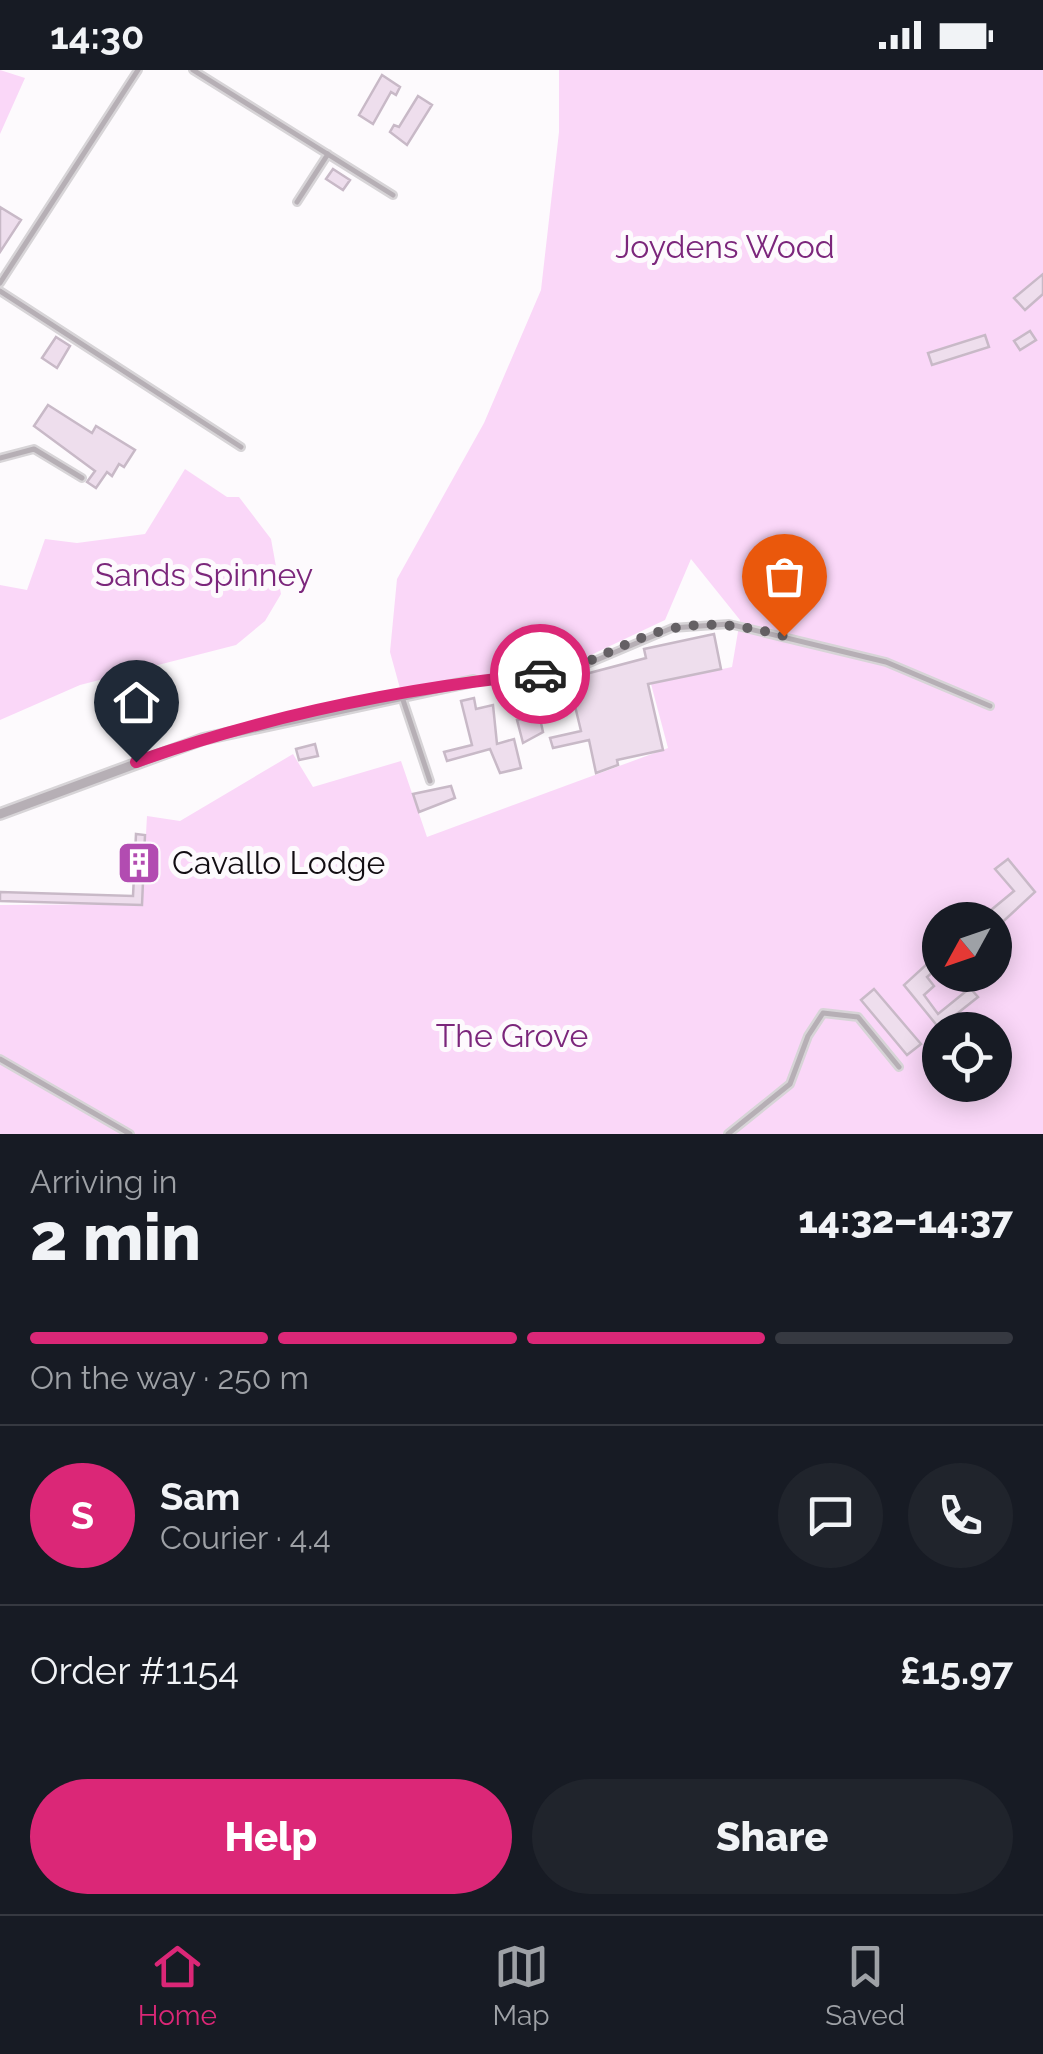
<!DOCTYPE html>
<meta charset="utf-8">
<style>
body{margin:0;font-family:Raleway,sans-serif;background:#20242c;color:#f1f3f6;height:100vh;display:flex;flex-direction:column;font-size:38px;white-space:nowrap}
*{box-sizing:border-box;margin:0}
p{font-size:32px;color:#9ea1a6}
.icon{flex:none;width:55px;height:55px;fill:none;stroke:currentColor;stroke-width:2;stroke-linecap:round;stroke-linejoin:round}
.map{position:relative;height:1064px;overflow:hidden}
.drawer{display:flex;flex-direction:column;background:#171b24;flex:1}
.drawer>*{flex:none}
.needle{width:65px;rotate:230deg}
.tools{position:absolute;left:922px;top:832px;display:grid;gap:20px}
.tools a{display:grid;place-items:center;width:90px;height:90px;border-radius:50%;background:#171b24;box-shadow:0 5px 25px #0003;font-size:50px}
.pin{position:absolute;display:grid;place-items:center;width:85px;height:85px;color:#fff;margin:-102px -42px;border-radius:50% 50% 50% 0;rotate:-45deg;box-shadow:0 0 10px #0007}
.pin .icon{rotate:45deg}
.courier{position:absolute;display:grid;place-items:center;width:100px;height:100px;margin:-50px;border:8px solid #db2777;border-radius:50%;background:#fff;color:#222;box-shadow:0 2px 12px #0007}
.overview em{font-style:normal;font-weight:800}
.overview div{display:flex;flex-direction:column-reverse}
.overview{display:flex;align-items:center;justify-content:space-between;height:170px;padding:0 30px}
h1{font-size:65px;font-weight:800;line-height:75px}
.bar{display:grid;grid-template-columns:repeat(4,1fr);gap:15px 10px;align-content:center;height:120px;padding:0 30px}
.bar i{height:12px;border-radius:8px;background:#363941}
.bar .on{background:#db2777}
.bar p{grid-column:span 4}
.line{display:flex;align-items:center;gap:25px;padding:0 30px;border-top:2px solid #363941}
.line div{flex:1}
.round{display:grid;place-items:center;flex:none;width:105px;height:105px;border-radius:52px;background:#20242c}
.button{display:flex;gap:20px;margin-top:auto;padding:20px 30px}
.button a{flex:1;height:115px;border-radius:60px;background:#db2777;color:#fff;font-size:40px;font-weight:800;line-height:115px;text-align:center}
.button a+a{background:#20242c;color:#f1f3f6}
.status{display:flex;justify-content:space-between;align-items:center;height:70px;padding:0 50px;background:#171b24;direction:ltr}
.status svg{height:28px;fill:currentColor}
.tab-bar{display:flex;justify-content:space-around;align-items:center;height:140px;border-top:2px solid #363941;background:#171b24;font-size:28px;color:#9ea1a6}
.tab-bar a{display:grid;justify-items:center;gap:5px}
.tab-bar .on{color:#db2777}
.map>svg:first-child{display:block}
</style>
<div class="status"><b>14:30</b><svg viewBox="0 0 49 12"><path d="M0 12V9h3v3zM5 12V6h3v6zM10 12V3h3v9zM15 12V0h3v12zM26 1h20v11H26zM47 4h2v5h-2z"/></svg></div>
<div class="map">
<svg width="1043" height="1064" viewBox="0 0 1043 1064">
<rect width="100%" height="100%" fill="#fdfafd"/>
<!-- green -->
<path fill="#fad7f8" fill-rule="evenodd" d="M0,0L25,8L0,64Z
M559,0H1043V1064H0V835L142,834L147,746L180,751L293,684L313,717L401,691L427,767L668,678L651,614L732,597L740,550L691,489L665,550L576,592L401,622L390,582L397,509L484,353L541,220L559,62ZM940,850H995V905H940ZM940,960H995V1015H940Z
M185,399L227,427H239L271,469L281,524L265,551L236,575L80,615L0,650V515L27,520L45,469L77,473L145,464Z"/>
<!-- building -->
<path fill="#eedeed" stroke="#c8b9c7" stroke-width="2.5" d="M382,5L400,17L396,25L391,22L373,54L359,45Z
M418,26L432,35L407,75L390,62L394,55L399,57Z
M333,99L350,110L343,120L326,109Z
M0,137L21,150L0,182Z
M1043,204V224L1025,240L1014,228Z
M1030,261L1036,270L1020,280L1014,271Z
M985,265L989,277L932,295L928,283Z
M56,267L70,276L57,298L42,288Z
M48,335L92,363L96,356L135,380L124,397L119,394L112,406L107,402L96,418L87,412L95,401L34,356Z
M714,564L721,599L648,614L663,680L617,690L618,695L596,703L589,670L553,678L550,668L581,661L575,636L538,645L534,629L585,617L582,605L646,588L644,579Z
M474,628L476,639L493,635L497,674L514,669L521,698L500,703L490,679L447,691L444,682L472,675L461,631Z
M539,644L543,662L523,673L517,650Z
M315,674L318,686L299,690L296,679Z
M451,716L455,728L419,742L413,724Z
M136,764L145,765L142,835L0,831V822L133,826Z
M1008,789L1035,822L995,859V850H979L1014,821L995,799Z
M940,882V896L927,907L934,916L924,925L938,944L970,918L978,927L939,958L904,915Z
M874,919L921,974L907,985L861,930Z"/>
<g fill="none" stroke-linecap="round" stroke-linejoin="round">
<defs>
<path id="service" d="M193,0L393,125
M297,132L328,84
M0,213L138,0
M0,221L241,377
M0,388L34,379L82,408
M473,611L573,600L672,558L729,554L886,592L990,636
M402,627L430,711
M0,989L130,1064
M728,1064L790,1014L808,966L823,943L858,947L899,997"/>
<path id="minor" d="M0,744L203,669L473,611"/>
</defs>
<!-- service casing -->
<use href="#service" stroke="#d7d4d7" stroke-width="10"/>
<!-- minor casing -->
<use href="#minor" stroke="#d7d4d7" stroke-width="14"/>
<!-- service -->
<use href="#service" stroke="#b6afb5" stroke-width="5"/>
<!-- minor -->
<use href="#minor" stroke="#b6afb5" stroke-width="9"/>
</g>
<g fill="none" stroke-linecap="round" stroke-linejoin="round">
<!-- done -->
<path stroke="#646064" stroke-width="10" stroke-dasharray="0 18" d="M540,604C590,599 627,567 674,558C712,551 747,556 784,566"/>
<!-- route -->
<path stroke="#db2777" stroke-width="12" d="M136,692C265,646 405,618 540,604"/>
</g>
<!-- icons -->
<defs>
<symbol id="building-square" viewBox="-11 -11 22 22"><rect x="-9" y="-9" width="18" height="18" rx="4" fill="#b24cb1" stroke="#fdfafd"/><path d="M-4-6H4V6H1V3H-1V6H-4ZM-2.5-4.3h1.7v1.8h-1.7ZM.8-4.3h1.7v1.8H.8ZM-2.5-1h1.7V.8h-1.7ZM.8-1h1.7V.8H.8Z" fill="#fff"/></symbol>
</defs>
<g fill-rule="evenodd">
<use href="#building-square" x="114" y="768" width="50" height="50"/>
</g>
<g text-anchor="middle" stroke-width="10" stroke-linejoin="round" paint-order="stroke">
<!-- park labels -->
<g font-size="32" fill="#7b267b" stroke="#fdfafd">
<text x="725" y="188">Joydens Wood</text>
<text x="204" y="516">Sands Spinney</text>
<text x="512" y="977">The Grove</text>
</g>
<!-- poi labels -->
<g font-size="32" fill="#120d12" stroke="#fdfafd" text-anchor="start">
<text x="172" y="804">Cavallo Lodge</text>
</g>
</g>
</svg>
<div class="tools">
<a><svg class="needle" viewBox="-14 -14 28 28"><path d="M0-13l5 13h-10z" fill="#e53935"/><path d="M0 13l5-13h-10z" fill="#9ea1a6"/></svg></a>
<a><svg class="icon" aria-label="locate" viewBox="0 0 24 24"><circle cx="12" cy="12" r="6"/><path d="M12 2v4M12 18v4M2 12h4M18 12h4"/></svg></a>
</div>
<div class="pin" style="left:784px;top:566px;background:#ea580c"><svg class="icon" aria-label="bag" viewBox="0 0 24 24"><path d="M5 8h14l-1 12H6zM9 8a3 3 0 0 1 6 0"/></svg></div>
<div class="pin" style="left:136px;top:692px;background:#1f2937"><svg class="icon" aria-label="home" viewBox="0 0 24 24"><path d="M3 11l9-7 9 7M6 9v11h12V9"/></svg></div>
<div class="courier" style="left:540px;top:604px"><svg class="icon" aria-label="car" viewBox="0 0 24 24"><path d="M5 17H2v-5l4-1 3-4h7l3 4 3 1v5h-3M9 17h6M6 11h13"/><circle cx="7" cy="17" r="2"/><circle cx="17" cy="17" r="2"/></svg></div>
</div>
<section class="drawer">
<div class="overview"><div><h1>2 min</h1><p>Arriving in</p></div><em>14:32–14:37</em></div>
<div class="bar"><i class="on"></i><i class="on"></i><i class="on"></i><i></i><p>On the way · 250 m</p></div>
<div class="line" style="height:180px"><b class="round" style="background:#db2777;color:#fff">S</b><div><b>Sam</b><p>Courier · 4.4</p></div><a class="round"><svg class="icon" aria-label="chat" viewBox="0 0 24 24"><path d="M4 5h16v11H9l-5 4z"/></svg></a><a class="round"><svg class="icon" aria-label="phone" viewBox="0 0 24 24"><path d="M5 4h4l2 5-3 2q2 4 5 5l2-3 5 2v4C11 20 4 13 5 4z"/></svg></a></div>
<div class="line" style="height:130px"><div>Order #1154</div><b>£15.97</b></div>
<div class="button"><a>Help</a><a>Share</a></div>
</section>
<nav class="tab-bar">
<a class="on"><svg class="icon" aria-label="home" viewBox="0 0 24 24"><path d="M3 11l9-7 9 7M6 9v11h12V9"/></svg>Home</a>
<a><svg class="icon" aria-label="map" viewBox="0 0 24 24"><path d="M3 6l6-2 6 2 6-2v14l-6 2-6-2-6 2zM9 4v14M15 6v14"/></svg>Map</a>
<a><svg class="icon" aria-label="saved" viewBox="0 0 24 24"><path d="M7 4h10v16l-5-4-5 4z"/></svg>Saved</a>
</nav>
